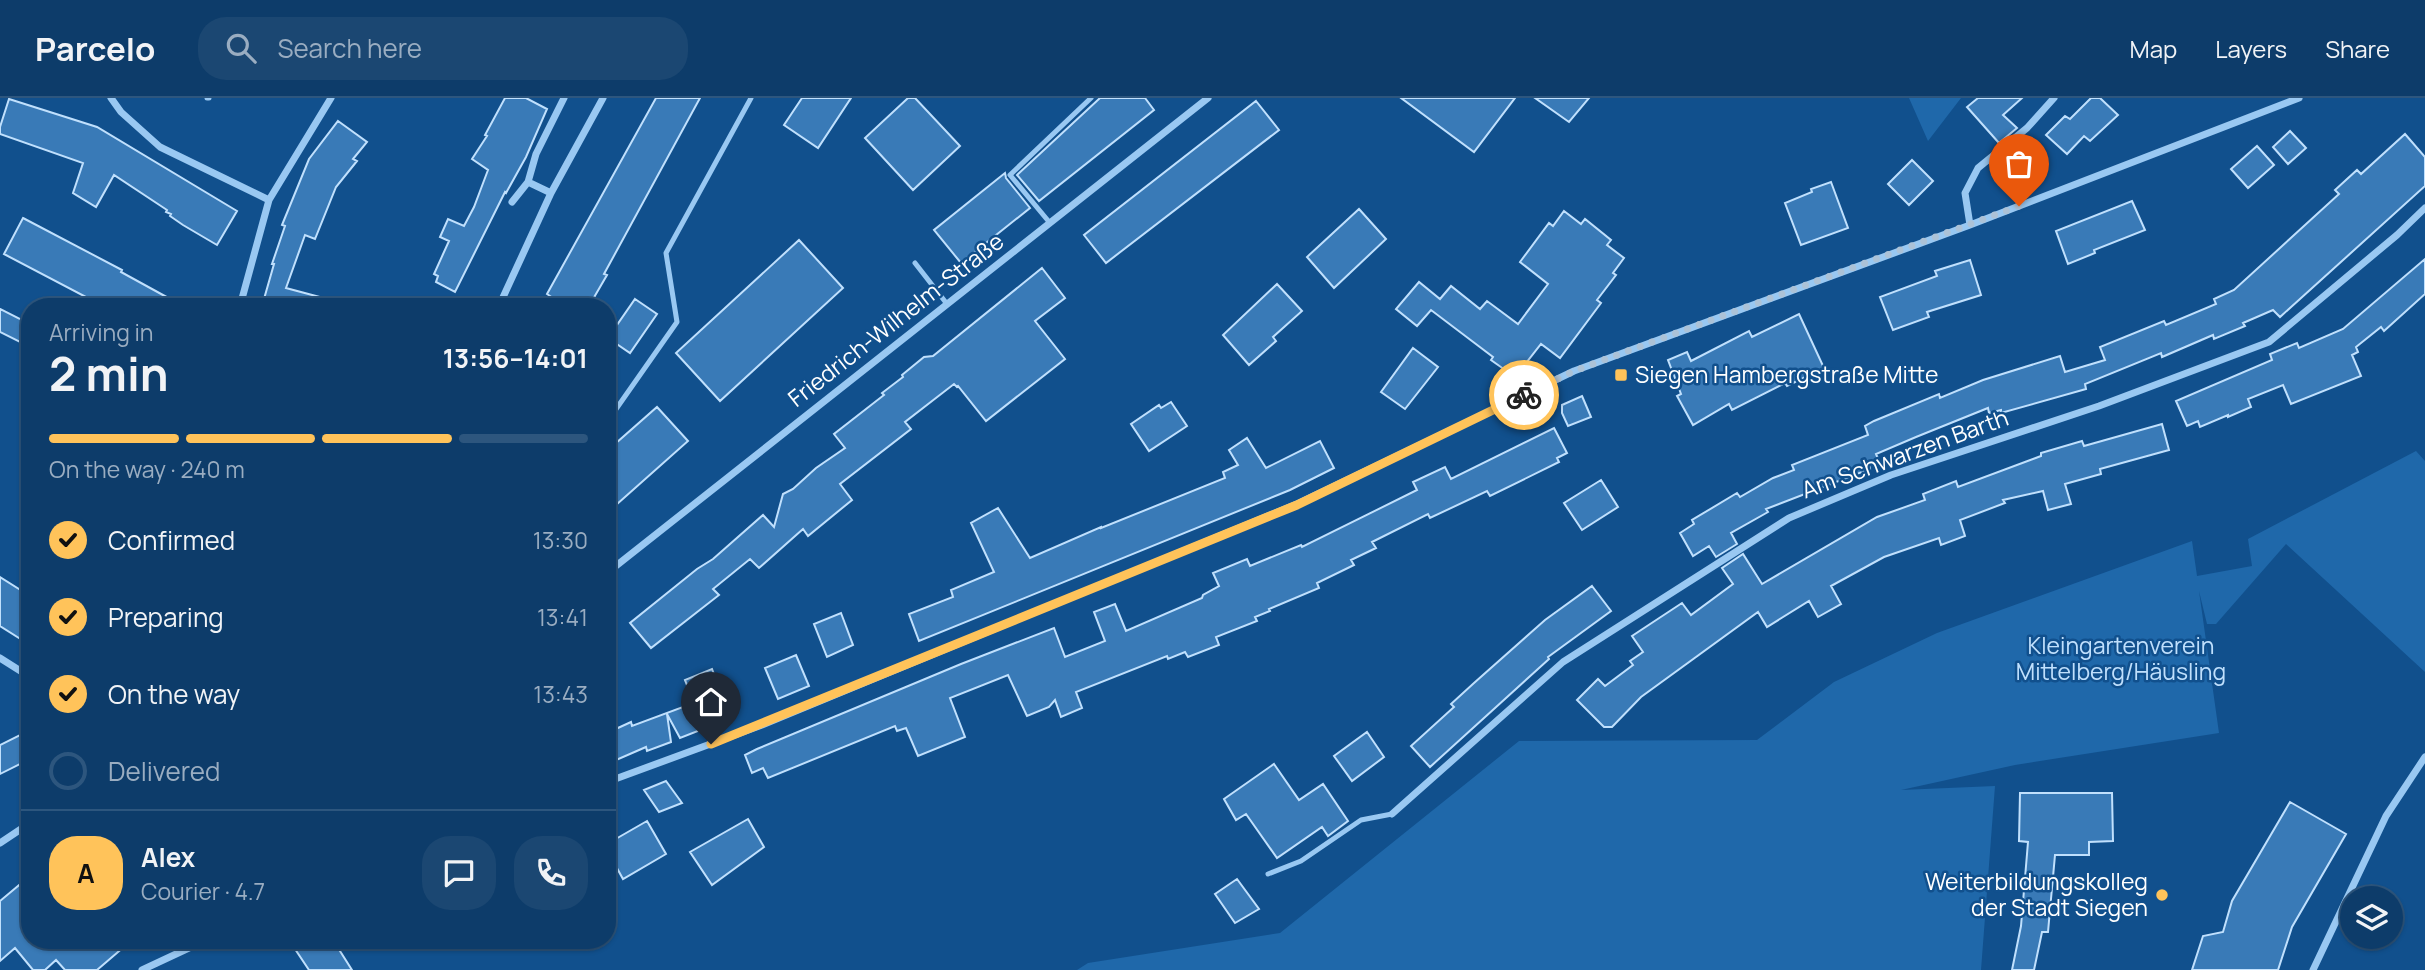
<!DOCTYPE html>
<meta charset="utf-8">
<style>
body{margin:0;font-family:Manrope,sans-serif;background:#1b4772;color:#f1f3f6;height:100vh;display:flex;flex-direction:column;font-size:26px;white-space:nowrap}
*{box-sizing:border-box;margin:0}
p{font-size:23px;color:#9aadc1}
.icon{flex:none;width:38px;height:38px;fill:none;stroke:currentColor;stroke-width:2;stroke-linecap:round;stroke-linejoin:round}
.map{position:relative;flex:1;overflow:hidden}
.panel{position:absolute;left:21px;top:200px;width:595px;height:651px;display:flex;flex-direction:column;background:#0d3c6a;border-radius:28px;box-shadow:0 2px 5px #0004,0 0 0 2px #2d567e}
.panel>*{flex:none}
.fabs{position:absolute;left:2340px;top:788px;display:grid;gap:14px}
.fabs a{display:grid;place-items:center;width:63px;height:63px;border-radius:50%;background:#0d3c6a;box-shadow:0 2px 5px #0004,0 0 0 2px #2d567e;font-size:35px}
.pin{position:absolute;display:grid;place-items:center;width:60px;height:60px;color:#fff;margin:-72px -30px;border-radius:50% 50% 50% 0;rotate:-45deg;box-shadow:0 0 7px #0007}
.pin .icon{rotate:45deg}
.courier{position:absolute;display:grid;place-items:center;width:70px;height:70px;margin:-35px;border:5px solid #ffc35a;border-radius:50%;background:#fff;color:#222;box-shadow:0 2px 9px #0007}
.overview em{font-style:normal;font-weight:700}
.overview div{display:flex;flex-direction:column-reverse}
.overview{display:flex;align-items:center;justify-content:space-between;height:119px;padding:0 28px}
h1{font-size:46px;font-weight:700;line-height:52px}
.bar{display:grid;grid-template-columns:repeat(4,1fr);gap:10px 7px;align-content:center;height:84px;padding:0 28px}
.bar i{height:9px;border-radius:5px;background:#2d567e}
.bar .current{background:#ffc35a}
.bar p{grid-column:span 4}
.line{display:flex;align-items:center;gap:18px;padding:0 28px;border-top:2px solid #2d567e}
.line div{flex:1}
.round{display:grid;place-items:center;flex:none;width:74px;height:74px;border-radius:28px;background:#1b4772}
ol{padding:0 28px;list-style:none}
li{display:flex;align-items:center;gap:21px;height:77px}
li p{margin-inline-start:auto}
li .icon{padding:7px;border-radius:50%;background:#ffc35a;color:#111;stroke-width:4}
li:last-child{color:#9aadc1}
li i{width:38px;height:38px;border:4px solid #2d567e;border-radius:50%}
header{display:flex;align-items:center;gap:42px;box-sizing:border-box;height:98px;padding:0 35px;background:#0d3c6a;border-bottom:2px solid #2d567e}
header strong{font-size:33px}
nav{display:flex;gap:38px;margin-inline-start:auto;font-size:24px}
.search{width:490px;height:63px;background:#1b4772;display:flex;align-items:center;gap:18px;box-sizing:border-box;padding:0 24px;border-radius:28px;color:#9aadc1;font-size:26px}
.map>svg:first-child{display:block}
</style>
<header>
<strong>Parcelo</strong>
<div class="search"><svg class="icon" aria-label="search" viewBox="0 0 24 24"><circle cx="10" cy="10" r="6"/><path d="M15 15l6 6"/></svg>Search here</div>
<nav><a>Map</a><a>Layers</a><a>Share</a></nav>
</header>
<div class="map">
<svg width="2425" height="872" viewBox="0 0 2425 872">
<rect width="100%" height="100%" fill="#11508d"/>
<!-- green -->
<path fill="#1f68aa" d="M1909,0H1961L1928,43Z
M2416,353L2425,363V574L2286,446L2216,526H2207L2199,493L2219,635L2015,667L1901,692L1995,688L1981,872H1077L1088,865L1280,835L1519,643L1757,642L1834,584L1937,535L2192,443L2197,478L2252,468L2248,441Z"/>
<!-- building -->
<path fill="#397ab7" stroke="#c0e0fd" stroke-width="2" d="M505,0H526L547,11L526,59L506,95L505,94L455,194L436,184L438,178L434,176L449,143L440,139L448,121L464,128L474,109L488,72L472,61L487,38L485,37Z
M656,0H700L604,176L607,177L589,208H565L547,196Z
M802,0H851L818,50L784,27Z
M908,0H915L960,48L913,92L865,40Z
M1100,0H1145L1154,12L1039,103L1017,77Z
M1401,0H1515L1474,54Z
M1535,0H1589L1569,24Z
M1978,0H2022L2003,17L2017,30L1999,45L1967,9Z
M2091,0H2100L2118,17L2090,43L2084,38L2067,56L2046,37L2065,18L2070,21Z
M9,1L97,29L237,113L217,147L183,127L170,118L171,116L166,114L167,112L114,77L96,109L73,95L83,65L0,36V29Z
M1256,3L1279,32L1106,165L1084,137Z
M338,23L367,44L353,61L357,63L336,89L315,141L305,137L286,190L331,202L330,208H262L274,166H272L285,128L282,127L309,61Z
M2290,33L2306,50L2288,66L2273,49Z
M2405,36L2425,59V88L2280,219L2273,212L2243,225L2245,228L2214,241L2213,237L2162,259L2161,255L2085,286L2086,291L2001,315V312L1989,315L1988,310L1916,339L1876,356L1879,363L1869,367L1870,371L1766,411L1768,414L1731,435L1737,446L1716,459L1709,448L1693,458L1680,435L1694,426L1692,422L1737,395L1740,399L1773,380L1794,372L1792,367L1868,337L1865,328L1874,323L1939,296L1940,300L1983,282L2060,258L2065,274L2105,262L2100,249L2164,223L2166,227L2216,206L2214,201L2234,192L2339,96L2335,92L2357,72L2361,76Z
M2026,39L2042,54L2022,75L2007,60L2009,58L2007,54Z
M2257,48L2274,67L2248,90L2231,71Z
M1912,62L1933,83L1909,107L1888,86Z
M1005,75L1006,80L1030,110L961,165L934,132Z
M1831,84L1848,130L1801,147L1785,105L1812,94L1811,91Z
M2132,103L2145,132L2094,152L2095,155L2068,166L2056,133Z
M1359,111L1386,141L1334,190L1307,159Z
M1564,113L1581,126L1585,121L1611,142L1607,147L1624,160L1613,175L1616,177L1597,202L1601,205L1560,260L1541,246L1515,279L1491,262L1493,259L1431,212L1417,228L1396,211L1419,184L1440,201L1451,188L1480,211L1487,203L1518,226L1548,186L1520,164L1549,125L1553,128Z
M23,120L122,172L121,174L183,208H103L4,156Z
M799,142L843,190L720,303L676,255Z
M2425,161V196L2384,233L2381,229L2356,249L2358,254L2352,257L2361,278L2291,306L2283,287L2248,301L2251,309L2228,319V317L2200,329L2198,323L2187,328L2176,303L2272,262L2270,256L2297,245L2299,250L2343,231Z
M1970,162L1981,197L1927,214L1929,219L1893,232L1880,199L1937,178L1935,173Z
M1042,170L1065,200L1035,223L1065,261L986,323L958,288L957,289L954,286L905,324L911,331L840,386L852,402L808,438L803,431L759,470L750,461L713,491L719,497L651,550L630,525L697,471L713,461L763,417L774,429L783,396L793,391L816,370L845,350L834,336L884,297L882,295L903,279L902,277L924,259L933,258Z
M1277,186L1302,213L1273,239L1276,243L1249,267L1223,237Z
M635,201L657,216L630,255L608,240Z
M0,211L30,226V249L0,234Z
M1799,216L1824,270L1787,288L1785,285L1732,312L1729,306L1693,327L1677,298L1681,296L1668,262L1687,254L1691,263L1749,233L1752,239Z
M1413,250L1438,269L1405,311L1381,294Z
M1582,298L1591,319L1568,328L1562,315V307Z
M1171,304L1187,328L1149,353L1131,326L1159,307L1161,310Z
M657,309L688,343L607,415V353Z
M2162,326L2169,352L2100,371L2101,376L2065,386L2071,406L2048,412L2043,393L2003,402L2005,405L1960,422L1965,438L1941,447L1939,440L1884,459L1831,488L1841,506L1818,519L1809,503L1767,529L1758,514L1641,599L1612,629H1604L1577,602L1598,581L1605,588L1633,567L1630,563L1643,554L1632,538L1682,505L1691,517L1733,486L1722,470L1743,456L1762,486L1877,419L1925,402L1923,396L1956,383L1958,389L2041,358V355L2082,343L2084,348Z
M1554,330L1567,355L1557,360L1559,364L1490,398L1487,393L1430,420L1428,416L1372,444L1376,450L1351,462L1354,467L1317,485L1319,490L1269,511L1270,513L1255,519L1257,523L1216,539L1219,547L1188,559L1185,554L1168,561L1167,558L1076,594L1082,610L1061,619L1055,602L1049,609L1027,618L1008,577L950,600L965,639L918,658L906,630L897,633L895,628L768,680L763,670L752,675L745,657L757,651L961,566L1054,530L1065,559L1105,543L1094,514L1115,506L1126,533L1202,500L1203,497L1219,488L1213,475L1247,461L1250,468L1301,447L1302,449L1417,392L1413,384L1445,369L1451,381Z
M1247,340L1266,370L1320,343L1334,370L1290,392L919,543L909,516L953,499L951,492L994,474L971,425L998,410L1030,460L1101,429V430L1225,380L1223,374L1238,367L1229,352Z
M1601,382L1618,409L1582,432L1564,405Z
M0,479L30,498V547L0,528Z
M1592,488L1611,513L1548,559L1549,561L1430,669L1411,648L1454,609L1451,606L1474,585L1545,522Z
M841,515L853,547L827,559L814,526Z
M796,557L809,588L778,601L765,570Z
M712,571L731,620L680,640L667,616L671,644L647,653L646,649L607,666V635L631,624L632,628L694,605L685,582Z
M30,632V661L0,676V647Z
M1367,634L1384,659L1352,683L1334,658Z
M1274,666L1299,702L1323,686L1348,723L1328,738L1322,729L1277,760L1246,716L1236,722L1224,701Z
M666,683L682,705L659,714L644,692Z
M2020,695H2112L2113,743L2089,744V757H2055L2048,834H2042L2034,872H2012L2021,828L2028,744L2019,743Z
M2290,704L2346,736L2292,829L2278,872H2192L2203,838L2223,834L2232,803Z
M748,721L764,749L712,787L690,754Z
M647,723L666,756L623,781L607,752V746Z
M30,778V842H132L97,872H65L56,862L45,872H33L15,850L0,863V803Z
M1237,781L1259,811L1235,825L1215,796Z
M289,842H333L352,872H309Z"/>
<g fill="none" stroke-linecap="round" stroke-linejoin="round">
<!-- service -->
<path stroke="#99c8f2" stroke-width="5" d="M207,0H209
M1050,125L1010,77L1091,0
M915,165L947,206
M607,324L677,224L666,155L751,0
M1268,776L1301,763L1361,722L1392,716"/>
<!-- minor -->
<path stroke="#99c8f2" stroke-width="7" d="M111,0L121,14L160,49L269,102
M551,95L528,84L536,56L564,0
M512,104L528,84
M1970,127L1965,95L1978,70L2027,30L2054,0
M240,208L269,102L331,0
M499,208L551,95L603,0
M607,475L1208,0
M0,560L30,579
M607,684L762,627L1297,406L1574,273L1970,127L2299,0
M1392,716L1563,564L1789,420L1891,377L2099,308L2269,244L2397,137L2425,110
M0,745L30,725
M142,872L206,842
M2313,872L2386,718L2425,659"/>
</g>
<g fill="none" stroke-linecap="round" stroke-linejoin="round">
<!-- done -->
<path stroke="#acc2d7" stroke-width="7" stroke-dasharray="0 12.6" d="M1524,297L1574,273L2019,108"/>
<!-- route -->
<path stroke="#ffc35a" stroke-width="9" d="M711,646L1297,407L1524,297"/>
</g>
<!-- markers -->
<g fill="#ffc35a" stroke="#11508d" stroke-width="2.5">
<rect x="1614" y="270" width="14" height="14" rx="3.5"/>
<circle cx="2162" cy="797" r="7"/>
</g>
<g text-anchor="middle" stroke-width="5" stroke-linejoin="round" paint-order="stroke">
<!-- street labels -->
<g font-size="23" fill="#fff" stroke="#11508d">
<text transform="translate(896 222) rotate(-38)" y="8">Friedrich-Wilhelm-Straße</text>
<text transform="translate(1905 356) rotate(-20)" y="8">Am Schwarzen Barth</text>
</g>
<!-- poi labels -->
<g font-size="23" fill="#fff" stroke="#11508d" text-anchor="start">
<text x="1635" y="285">Siegen Hambergstraße Mitte</text>
<text x="2148" y="792" text-anchor="end">Weiterbildungskolleg<tspan x="2148" dy="26">der Stadt Siegen</tspan></text>
</g>
<!-- park labels -->
<g font-size="23" fill="#c0e0fd" stroke="#11508d">
<text x="2121" y="556">Kleingartenverein<tspan x="2121" dy="26">Mittelberg/Häusling</tspan></text>
</g>
</g>
</svg>
<div class="fabs">
<a><svg class="icon" aria-label="layers" viewBox="0 0 24 24"><path d="M12 4l9 5-9 5-9-5zM3 14l9 5 9-5"/></svg></a>
</div>
<div class="pin" style="left:2019px;top:108px;background:#ea580c"><svg class="icon" aria-label="bag" viewBox="0 0 24 24"><path d="M5 8h14l-1 12H6zM9 8a3 3 0 0 1 6 0"/></svg></div>
<div class="pin" style="left:711px;top:646px;background:#1f2937"><svg class="icon" aria-label="home" viewBox="0 0 24 24"><path d="M3 11l9-7 9 7M6 9v11h12V9"/></svg></div>
<div class="courier" style="left:1524px;top:297px"><svg class="icon" aria-label="bike" viewBox="0 0 24 24"><circle cx="6" cy="16" r="4"/><circle cx="18" cy="16" r="4"/><path d="M6 16l4-8h5l3 8M10 8l3 8H6M13 5h3"/></svg></div>
<section class="panel">
<div class="overview"><div><h1>2 min</h1><p>Arriving in</p></div><em>13:56–14:01</em></div>
<div class="bar"><i class="current"></i><i class="current"></i><i class="current"></i><i></i><p>On the way · 240 m</p></div>
<ol>
<li><svg class="icon" aria-label="check" viewBox="0 0 24 24"><path d="M5 12l5 5 9-10"/></svg>Confirmed<p>13:30</p></li>
<li><svg class="icon" aria-label="check" viewBox="0 0 24 24"><path d="M5 12l5 5 9-10"/></svg>Preparing<p>13:41</p></li>
<li><svg class="icon" aria-label="check" viewBox="0 0 24 24"><path d="M5 12l5 5 9-10"/></svg>On the way<p>13:43</p></li>
<li><i></i>Delivered</li>
</ol>
<div class="line" style="height:126px"><b class="round" style="background:#ffc35a;color:#111">A</b><div><b>Alex</b><p>Courier · 4.7</p></div><a class="round"><svg class="icon" aria-label="chat" viewBox="0 0 24 24"><path d="M4 5h16v11H9l-5 4z"/></svg></a><a class="round"><svg class="icon" aria-label="phone" viewBox="0 0 24 24"><path d="M5 4h4l2 5-3 2q2 4 5 5l2-3 5 2v4C11 20 4 13 5 4z"/></svg></a></div>
</section>
</div>
